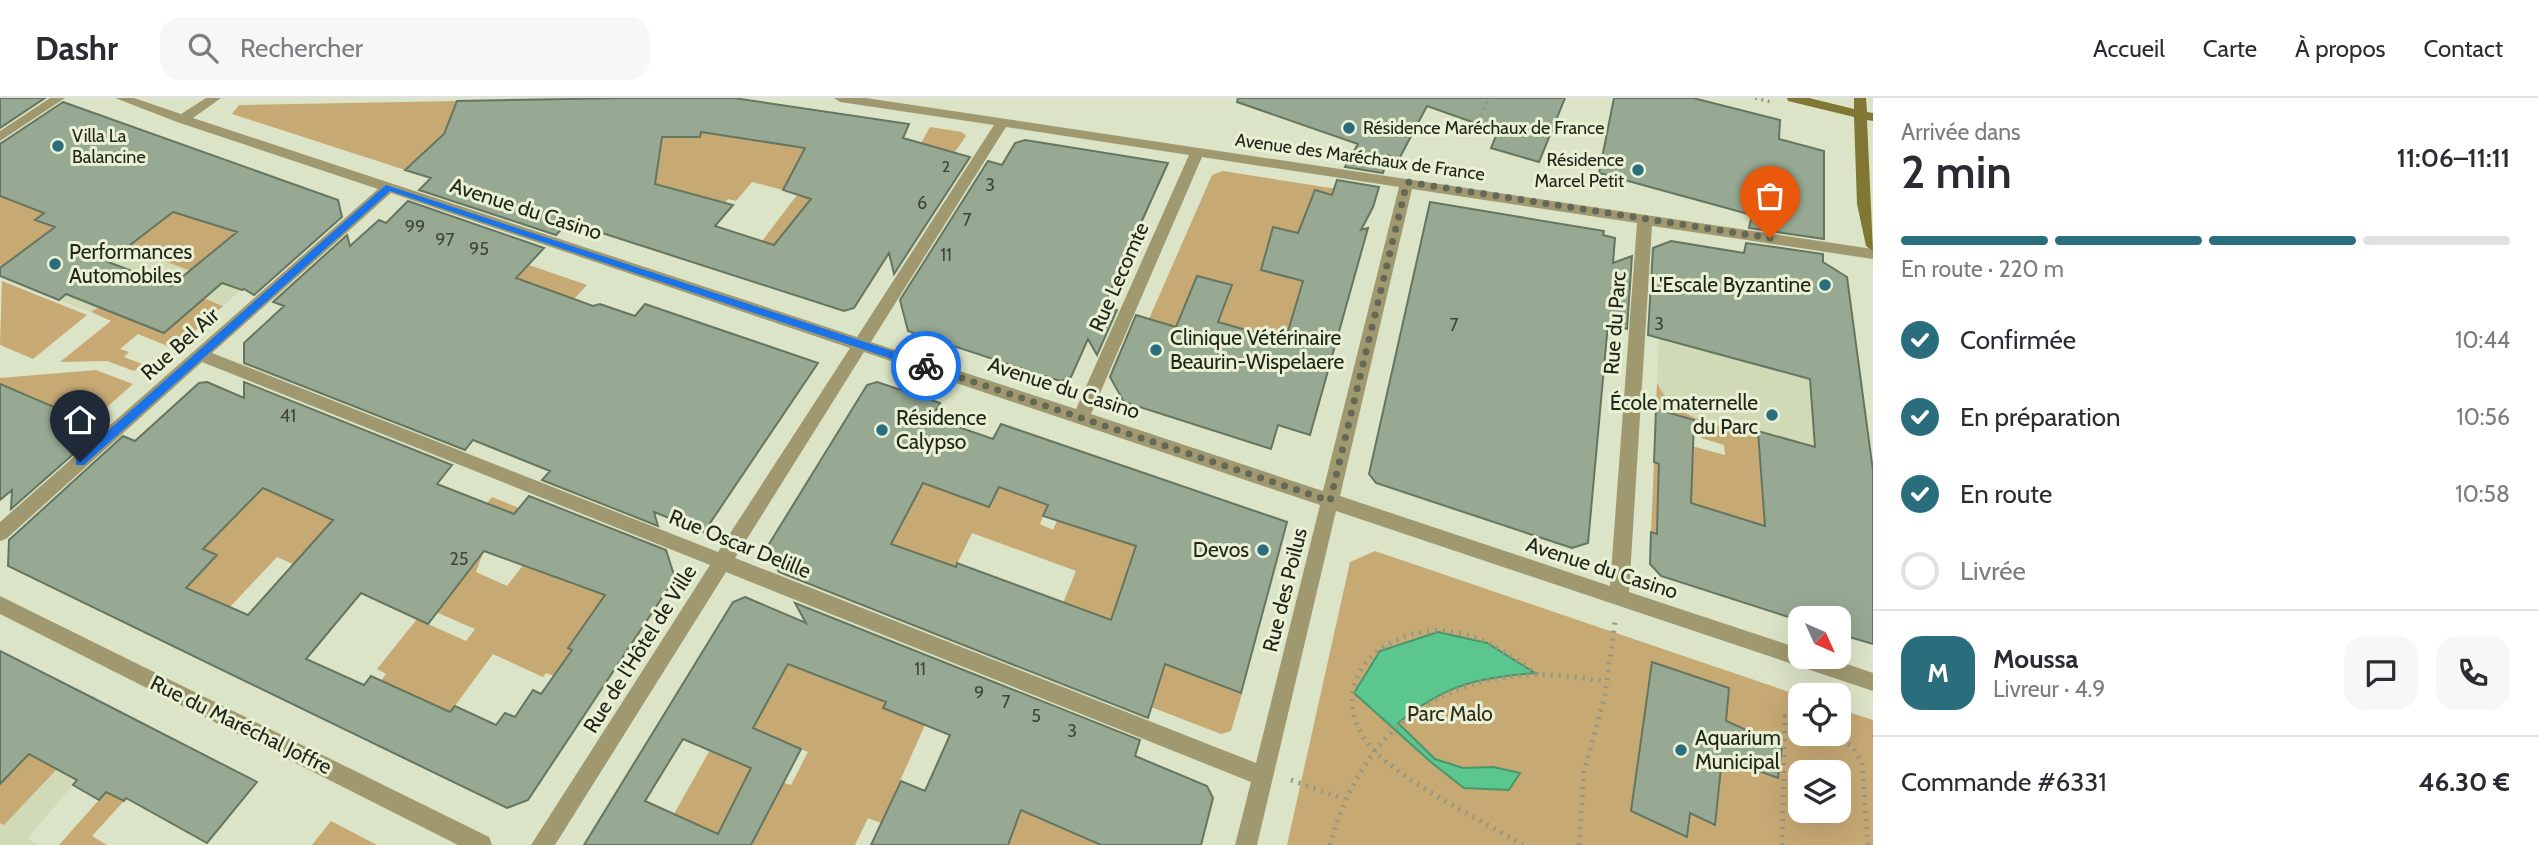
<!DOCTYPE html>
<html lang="fr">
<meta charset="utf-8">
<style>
body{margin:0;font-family:Cabin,sans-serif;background:#f7f7f7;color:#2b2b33;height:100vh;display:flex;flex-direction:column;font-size:26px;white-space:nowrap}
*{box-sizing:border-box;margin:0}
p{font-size:23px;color:#7c7c81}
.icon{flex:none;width:38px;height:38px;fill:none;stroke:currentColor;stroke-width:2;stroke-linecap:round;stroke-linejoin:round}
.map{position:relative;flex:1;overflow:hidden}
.side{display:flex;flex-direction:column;background:#fff;width:665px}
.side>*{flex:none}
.needle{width:46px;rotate:135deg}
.controls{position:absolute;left:1788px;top:508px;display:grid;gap:14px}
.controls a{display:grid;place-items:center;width:63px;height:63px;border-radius:14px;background:#fff;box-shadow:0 7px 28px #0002;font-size:35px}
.pin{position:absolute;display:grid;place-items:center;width:60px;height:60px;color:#fff;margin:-72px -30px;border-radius:50% 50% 50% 0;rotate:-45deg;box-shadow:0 0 7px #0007}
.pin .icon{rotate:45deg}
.courier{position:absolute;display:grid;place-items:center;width:70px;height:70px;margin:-35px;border:5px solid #1a73e8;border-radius:50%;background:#fff;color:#222;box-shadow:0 2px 9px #0007}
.overview em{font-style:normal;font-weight:600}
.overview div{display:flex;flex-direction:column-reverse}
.overview{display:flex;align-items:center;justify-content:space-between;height:119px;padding:0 28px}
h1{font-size:46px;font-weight:600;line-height:52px}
.bar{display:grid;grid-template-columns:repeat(4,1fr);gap:10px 7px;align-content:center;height:84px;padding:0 28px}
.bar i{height:9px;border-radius:5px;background:#e1e1e2}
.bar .active{background:#2a6e7e}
.bar p{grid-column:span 4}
.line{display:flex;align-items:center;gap:18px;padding:0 28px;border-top:2px solid #e1e1e2}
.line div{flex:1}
.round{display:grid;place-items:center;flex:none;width:74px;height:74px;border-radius:21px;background:#f7f7f7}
ol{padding:0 28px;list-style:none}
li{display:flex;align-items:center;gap:21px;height:77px}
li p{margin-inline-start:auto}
li .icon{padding:7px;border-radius:50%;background:#2a6e7e;color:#fff;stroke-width:4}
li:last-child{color:#7c7c81}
li i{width:38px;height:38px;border:4px solid #e1e1e2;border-radius:50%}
header{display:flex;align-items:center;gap:42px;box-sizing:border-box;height:98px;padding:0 35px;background:#fff;border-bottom:2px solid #e1e1e2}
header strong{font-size:33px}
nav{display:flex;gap:38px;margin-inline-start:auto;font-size:24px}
.search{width:490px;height:63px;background:#f7f7f7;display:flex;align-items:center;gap:18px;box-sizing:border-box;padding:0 24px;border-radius:21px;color:#7c7c81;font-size:26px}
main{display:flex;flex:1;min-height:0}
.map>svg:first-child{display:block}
</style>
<header>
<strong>Dashr</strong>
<div class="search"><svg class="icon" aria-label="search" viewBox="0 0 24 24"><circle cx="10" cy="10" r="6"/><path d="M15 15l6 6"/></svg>Rechercher</div>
<nav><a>Accueil</a><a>Carte</a><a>À propos</a><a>Contact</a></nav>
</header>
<main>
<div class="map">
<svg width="1873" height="747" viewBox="0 0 1873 747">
<rect width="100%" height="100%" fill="#dce4c7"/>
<!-- built -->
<path fill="#d0dab7" d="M127,149L241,192L223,208L154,181L132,186L91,214L59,202Z
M1659,240L1863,295L1873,373L1761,369L1758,341L1656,311Z
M69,658L88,669L28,740L39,747H0V725L4,727Z"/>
<!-- green -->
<path fill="#c7a974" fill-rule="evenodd" d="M457,3L451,19H469L424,72L410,67L405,72L232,16L239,7Z
M704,17L748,41L758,43L813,35L783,92L752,84L736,103L728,101L718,113L679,92L659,86L644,102L662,35L700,39Z
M930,29L962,34L966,38L955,54L921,45Z
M1223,73L1369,96L1375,101L1374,107L1315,92L1340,140L1300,129L1296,142L1308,176L1299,194L1284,262L1218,224L1231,187L1197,178L1182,216L1202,237L1149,221L1212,77Z
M837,89L774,147L762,143L797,97L809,100Z
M59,96L253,118L233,134L242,138L191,173L62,125L36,122L55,129L0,170V98L37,112Z
M529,167L587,187L574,201L462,238Z
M144,180L157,182L117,216L162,234L203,200L223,208L175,251L138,236L120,251L129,254L124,259L142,266L134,273L107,263L60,264L111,223L91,214Z
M2,183L87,217L33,261L0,247Z
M96,272L133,286L90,324L0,286V280Z
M1657,285C1674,323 1722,328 1758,339L1765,428L1741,463L1651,434L1654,364L1687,373L1688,347L1725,357L1724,347L1701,340L1699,323L1656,311Z
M287,366L288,401L299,406L324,381L358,395L306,472L277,459L229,510L185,491L216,457L203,451L174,480Z
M923,385L999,389L1028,400L1053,395L1040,426L1053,432L1069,395L1129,412L1189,550L1183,573L1242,596L1231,633L1221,636L1151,609L1166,563L1063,505L1076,473L972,435L930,522L906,451L891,446L880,468L866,423L897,435Z
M492,399L519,410L483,455L476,474L507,488L530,458L576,478L571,486L581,489L588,480L620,493L624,556L577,536L568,549L572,552L554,578L546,575L543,579L493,556L449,616L380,584L386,576L377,571L417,521L466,543L475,531L408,502Z
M1375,453L1801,598V635H1839V611L1873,622V747H1287L1350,464ZM1801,674H1839V712H1801Z
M784,563L843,588L889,599L884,610L925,627L881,725L868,720L855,747H751L781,684L791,687L808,654L723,616L733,601L763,612Z
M710,652L767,677L721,746L674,716Z
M29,656L57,671L4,727L0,725V686Z
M937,665L962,676L992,731L1011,740L1036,673L1064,719L1061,730L1101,747H964L925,693Z
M106,694L124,703L92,738L107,747H59Z
M331,723L377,747H312Z"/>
<!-- water -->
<path fill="#5bc68e" stroke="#4a966b" stroke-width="2" d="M1438,534L1487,545L1535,575C1475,580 1445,587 1398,625L1435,661L1463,670L1493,669L1520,675L1509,692L1464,690L1432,665L1354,595L1380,553Z"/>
<!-- building -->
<path fill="#97a992" stroke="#657660" stroke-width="2" fill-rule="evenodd" d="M0,0H45L0,30Z
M629,0H734L909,26L903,40L970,59L894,176L889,155L854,210L844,213L568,124L556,137L419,92L431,80L405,72L444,36L457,3ZM701,34L805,50L783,92L811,101L774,147L715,128L733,107L655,86L662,39H700Z
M1238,0H1565L1539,64L1491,50L1498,33L1427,8L1399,61L1388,57L1383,75L1345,69L1358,46L1237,4Z
M1614,0H1693L1780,22L1779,41L1824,53V141L1749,130L1752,117L1599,75Z
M63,4L338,102L342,119L254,197L244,191L242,192L222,185L164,235L66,196L59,202L0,178V170L55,129L35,122L44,115L0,98V46ZM173,114L237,134L171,188L108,164Z
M1025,42L1168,65L1104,207L1117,212L1097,257L1088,241L1071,279L1060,283L908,233L900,202L988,63L1002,67L1015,45Z
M1337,82L1379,89L1373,109L1361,132L1368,130L1310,337L1278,327L1271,351L1124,304L1110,279L1136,217L1176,229L1197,178L1232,187L1218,224L1285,243L1303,183L1261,172L1273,129L1298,135L1315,92L1332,97Z
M408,103L544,150L516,180L593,208L600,206L635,218L645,206L818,265L704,434L654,414L658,428L542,382L550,373L473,342L465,352L244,265V245L284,208L273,204L347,137L350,148L379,122L386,125Z
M1430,104L1604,133L1603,137L1615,140L1613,165L1632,158L1627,231L1608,226L1588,445L1572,450L1376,385L1369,376Z
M1671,143L1744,155L1746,145L1823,156V164L1847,179L1873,373V546L1839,536V520H1801V523L1661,478L1650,466L1651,434L1657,436L1658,395L1659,366L1654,364L1656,311L1694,322L1691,405L1765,428L1758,333L1815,349L1810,281L1648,237L1653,150Z
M207,284L244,300V284L452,367L437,386L514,416L529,398L666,452L675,480L528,702L507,710L8,468L9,442L123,338L135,343L199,285ZM263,390L333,422L248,517L186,490L217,457L203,451ZM484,453L605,497L568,550L572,552L541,596L533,592L515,619L505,615L496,627L455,608L450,614L371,578L364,587L306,561L361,495L428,526Z
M877,284L940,305L932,320L993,341L1001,326L1287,424L1241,595L1165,566L1148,620L779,474L766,451L867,287ZM923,385L989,409L999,389L1048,407L1043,418L1136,448L1111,522L957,465L956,469L891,446Z
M0,286L103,330L11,411L12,392L0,402Z
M745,499L806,525L795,505L1140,642L1135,658L1207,688L1213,700L1201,747H1101L1021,712L1008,747H871L901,683L925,693L950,637L883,610L886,604L788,566L753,630L801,651L751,747H584L733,504ZM683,641L751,670L718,736L645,703Z
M0,553L97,602L257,684L207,745L126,700L124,703L106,694L99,702L73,687L77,682L29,656L0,686Z
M1652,564L1729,590L1726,623L1782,648L1778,680L1722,660L1715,727L1690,715L1687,739L1631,713Z"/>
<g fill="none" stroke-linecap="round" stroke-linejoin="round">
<!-- path-far1 -->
<path stroke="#929882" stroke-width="3.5" stroke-dasharray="2 4.5" stroke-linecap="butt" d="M1755,0L1771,4
M1463,26L1474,30L1490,0"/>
<!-- path -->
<path stroke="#929882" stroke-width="5" stroke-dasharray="2 6" stroke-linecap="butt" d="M1827,635L1853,649L1862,664L1868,747
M1291,682L1344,701
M1330,747C1357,649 1420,584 1526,577C1552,575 1580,580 1606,583
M1523,747C1483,723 1393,680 1367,644C1323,583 1384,528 1447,533C1481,536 1512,558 1538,577
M1579,747L1584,674L1605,597L1615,524
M1782,747L1785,618L1801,625"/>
<!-- street -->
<path fill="#a09970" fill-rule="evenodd" d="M50,0H65L0,43V33Z
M115,0H134L181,16L206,0H221L193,20L857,239L994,27L840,4L834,0H866L1873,151V161L1652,128L1629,494L1801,551V558H1824L1873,575V593L1336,413L1257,747H1235L1251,684L726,474L555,747H531L710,467L202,264L6,441L0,443V424L378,91L177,24ZM1006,29L1189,57L1076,311L871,244ZM1202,59L1399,89L1323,393L1091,316ZM1412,91L1637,125L1610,488L1340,398ZM391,95L850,250L718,454L212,255ZM864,254L1320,407L1256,665L735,460Z
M0,498L489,739L492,747H458L0,516Z"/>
<!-- secondary -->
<path fill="#817735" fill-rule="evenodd" d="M1787,0H1809L1854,11V0H1866L1867,14L1873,15V23L1867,22L1873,153L1866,148L1857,106L1854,19L1788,3Z"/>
</g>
<!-- route -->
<path fill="#1a73e8" d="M386,87L929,265L931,268L926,272L922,271L390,93L84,367H76V361Z"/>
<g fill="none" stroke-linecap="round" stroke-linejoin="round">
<!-- done -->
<path stroke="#636857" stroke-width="7" stroke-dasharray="0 12.6" d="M926,268L1330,403L1407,84L1770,140"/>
</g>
<!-- markers -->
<g fill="#2a6e7e" stroke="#e9f1d4" stroke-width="2.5">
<circle cx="1349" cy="30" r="7"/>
<circle cx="58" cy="48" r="7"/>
<circle cx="1638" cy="72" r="7"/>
<circle cx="55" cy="166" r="7"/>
<circle cx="1825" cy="187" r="7"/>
<circle cx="1156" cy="252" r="7"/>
<circle cx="1772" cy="317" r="7"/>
<circle cx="882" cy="332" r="7"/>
<circle cx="1263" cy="452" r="7"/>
<circle cx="1681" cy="652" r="7"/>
</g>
<g text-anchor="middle" stroke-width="6" stroke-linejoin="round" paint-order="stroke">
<!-- far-number labels -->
<g font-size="16" fill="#3f4638">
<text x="946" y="74">2</text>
</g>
<!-- far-poi labels -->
<g font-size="18" fill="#22251a" stroke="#e9f1d4" text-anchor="start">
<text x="1363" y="36">Résidence Maréchaux de France</text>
<text x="72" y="44">Villa La<tspan x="72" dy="21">Balancine</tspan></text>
<text x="1624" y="68" text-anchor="end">Résidence<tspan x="1624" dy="21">Marcel Petit</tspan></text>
</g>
<!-- far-street labels -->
<g font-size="18" fill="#22251a" stroke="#e9f1d4">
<text transform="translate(1360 59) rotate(8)" y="6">Avenue des Maréchaux de France</text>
</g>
<!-- number labels -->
<g font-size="18" fill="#3f4638">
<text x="990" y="93">3</text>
<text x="922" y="111">6</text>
<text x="967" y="128">7</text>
<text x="415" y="135">99</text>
<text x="445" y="148">97</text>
<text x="479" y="157">95</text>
<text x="946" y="163">11</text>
<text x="1659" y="232">3</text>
<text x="1454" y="233">7</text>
<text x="288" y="324">41</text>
<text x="459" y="467">25</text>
<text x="920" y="577">11</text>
<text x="979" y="601">9</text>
<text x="1006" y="610">7</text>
<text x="1036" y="624">5</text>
<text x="1072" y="639">3</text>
</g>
<!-- street labels -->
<g font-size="21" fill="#22251a" stroke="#e9f1d4">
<text transform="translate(526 111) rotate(18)" y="7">Avenue du Casino</text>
<text transform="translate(1119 179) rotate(-66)" y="7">Rue Lecomte</text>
<text transform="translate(1615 225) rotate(-86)" y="7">Rue du Parc</text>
<text transform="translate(180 246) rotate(-42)" y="7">Rue Bel Air</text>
<text transform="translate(1064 290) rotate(18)" y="7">Avenue du Casino</text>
<text transform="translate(740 446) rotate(22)" y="7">Rue Oscar Delille</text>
<text transform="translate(1602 470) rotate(18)" y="7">Avenue du Casino</text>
<text transform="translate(1285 492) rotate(-76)" y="7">Rue des Poilus</text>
<text transform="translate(640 551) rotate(-58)" y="7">Rue de l'Hôtel de Ville</text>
<text transform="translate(241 627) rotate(26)" y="7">Rue du Maréchal Joffre</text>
</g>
<!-- poi labels -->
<g font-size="21" fill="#22251a" stroke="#e9f1d4" text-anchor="start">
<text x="69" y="161">Performances<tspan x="69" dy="24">Automobiles</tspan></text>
<text x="1811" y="194" text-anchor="end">L'Escale Byzantine</text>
<text x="1170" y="247">Clinique Vétérinaire<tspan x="1170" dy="24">Beaurin-Wispelaere</tspan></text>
<text x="1758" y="312" text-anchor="end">École maternelle<tspan x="1758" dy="24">du Parc</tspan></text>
<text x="896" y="327">Résidence<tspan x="896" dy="24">Calypso</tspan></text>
<text x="1249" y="459" text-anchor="end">Devos</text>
<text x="1695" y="647">Aquarium<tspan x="1695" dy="24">Municipal</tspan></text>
</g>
<!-- park labels -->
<g font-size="21" fill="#332a19" stroke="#e9f1d4">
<text x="1450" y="623">Parc Malo</text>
</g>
</g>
</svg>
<div class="controls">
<a><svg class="needle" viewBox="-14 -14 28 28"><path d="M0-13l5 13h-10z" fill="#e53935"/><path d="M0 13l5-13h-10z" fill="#7c7c81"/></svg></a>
<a><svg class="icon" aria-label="locate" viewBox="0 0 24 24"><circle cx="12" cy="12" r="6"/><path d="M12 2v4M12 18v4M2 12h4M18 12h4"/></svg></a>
<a><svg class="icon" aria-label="layers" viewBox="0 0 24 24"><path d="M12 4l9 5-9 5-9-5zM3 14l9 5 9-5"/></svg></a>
</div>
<div class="pin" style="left:1770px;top:140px;background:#ea580c"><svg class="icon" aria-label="bag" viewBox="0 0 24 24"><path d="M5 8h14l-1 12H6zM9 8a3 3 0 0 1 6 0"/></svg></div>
<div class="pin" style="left:80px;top:364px;background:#1f2937"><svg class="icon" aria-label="home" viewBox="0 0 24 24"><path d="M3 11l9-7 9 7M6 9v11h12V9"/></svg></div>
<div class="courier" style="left:926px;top:268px"><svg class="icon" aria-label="bike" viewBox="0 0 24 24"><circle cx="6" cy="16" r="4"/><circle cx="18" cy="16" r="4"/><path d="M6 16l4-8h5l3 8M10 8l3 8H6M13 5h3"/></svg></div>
</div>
<section class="side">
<div class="overview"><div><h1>2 min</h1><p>Arrivée dans</p></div><em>11:06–11:11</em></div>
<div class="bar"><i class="active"></i><i class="active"></i><i class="active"></i><i></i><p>En route · 220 m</p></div>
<ol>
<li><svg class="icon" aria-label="check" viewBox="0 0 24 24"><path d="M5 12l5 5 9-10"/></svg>Confirmée<p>10:44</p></li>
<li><svg class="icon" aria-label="check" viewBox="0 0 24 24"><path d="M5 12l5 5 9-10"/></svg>En préparation<p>10:56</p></li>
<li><svg class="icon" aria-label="check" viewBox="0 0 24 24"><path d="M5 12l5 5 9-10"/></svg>En route<p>10:58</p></li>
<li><i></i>Livrée</li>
</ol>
<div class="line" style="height:126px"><b class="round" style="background:#2a6e7e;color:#fff">M</b><div><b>Moussa</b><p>Livreur · 4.9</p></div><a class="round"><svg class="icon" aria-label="chat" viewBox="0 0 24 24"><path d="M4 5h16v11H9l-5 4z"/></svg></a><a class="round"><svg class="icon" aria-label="phone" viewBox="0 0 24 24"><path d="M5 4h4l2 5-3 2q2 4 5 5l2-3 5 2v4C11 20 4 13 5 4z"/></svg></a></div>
<div class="line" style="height:91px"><div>Commande #6331</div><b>46.30 €</b></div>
</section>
</main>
